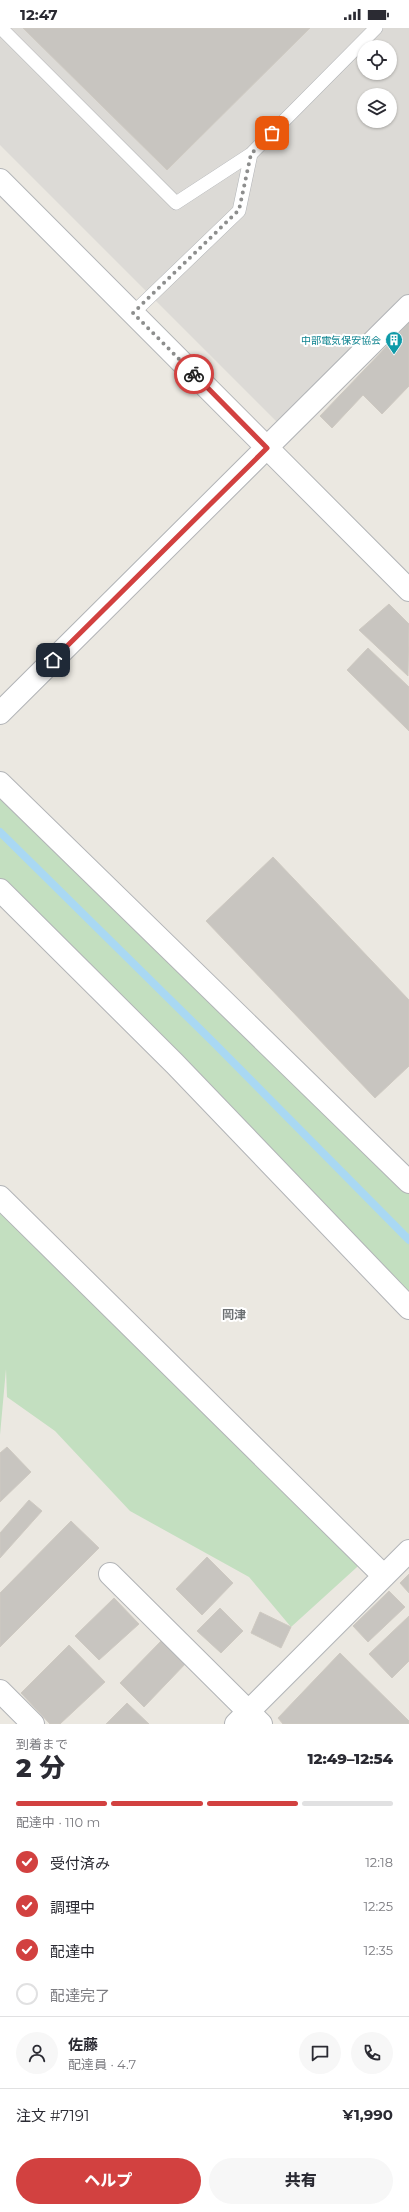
<!DOCTYPE html>
<html lang="ja">
<meta charset="utf-8">
<style>
body{margin:0;font-family:Montserrat,"Noto Sans JP",sans-serif;background:#f7f7f7;color:#2b2b33;height:100vh;display:flex;flex-direction:column;font-size:15px;white-space:nowrap}
*{box-sizing:border-box;margin:0}
p{font-size:13px;color:#7c7c81}
.icon{flex:none;width:22px;height:22px;fill:none;stroke:currentColor;stroke-width:2;stroke-linecap:round;stroke-linejoin:round}
.map{position:relative;height:1696px;overflow:hidden}
.drawer{display:flex;flex-direction:column;background:#fff;flex:1}
.drawer>*{flex:none}
.fabs{position:absolute;left:357px;top:12px;display:grid;gap:8px}
.fabs a{display:grid;place-items:center;width:40px;height:40px;border-radius:50%;background:#fff;box-shadow:0 1px 3px #0004;font-size:20px}
.pin{position:absolute;display:grid;place-items:center;width:34px;height:34px;color:#fff;margin:-17px;border-radius:8px;box-shadow:0 2px 6px #0006}
.courier{position:absolute;display:grid;place-items:center;width:40px;height:40px;margin:-20px;border:3px solid #d24140;border-radius:50%;background:#fff;color:#222;box-shadow:0 1px 5px #0007}
.summary em{font-style:normal;font-weight:800}
.summary div{display:flex;flex-direction:column-reverse}
.summary{display:flex;align-items:center;justify-content:space-between;height:68px;padding:0 16px}
h1{font-size:26px;font-weight:800;line-height:30px}
.bar{display:grid;grid-template-columns:repeat(4,1fr);gap:6px 4px;align-content:center;height:48px;padding:0 16px}
.bar i{height:5px;border-radius:3px;background:#e1e1e2}
.bar .active{background:#d24140}
.bar p{grid-column:span 4}
.line{display:flex;align-items:center;gap:10px;padding:0 16px;border-top:1px solid #e1e1e2}
.line div{flex:1}
.round{display:grid;place-items:center;flex:none;width:42px;height:42px;border-radius:21px;background:#f7f7f7}
ol{padding:0 16px;list-style:none}
li{display:flex;align-items:center;gap:12px;height:44px}
li p{margin-inline-start:auto}
li .icon{padding:4px;border-radius:50%;background:#d24140;color:#fff;stroke-width:4}
li:last-child{color:#7c7c81}
li i{width:22px;height:22px;border:2px solid #e1e1e2;border-radius:50%}
.cta{display:flex;gap:8px;margin-top:auto;padding:8px 16px}
.cta a{flex:1;height:46px;border-radius:24px;background:#d24140;color:#fff;font-size:16px;font-weight:800;line-height:46px;text-align:center}
.cta a+a{background:#f7f7f7;color:#2b2b33}
.status{display:flex;justify-content:space-between;align-items:center;height:28px;padding:0 20px;background:#fff;direction:ltr}
.status svg{height:11px;fill:currentColor}
.map>svg:first-child{display:block}
</style>
<div class="status"><b>12:47</b><svg viewBox="0 0 49 12"><path d="M0 12V9h3v3zM5 12V6h3v6zM10 12V3h3v9zM15 12V0h3v12zM26 1h20v11H26zM47 4h2v5h-2z"/></svg></div>
<div class="map">
<svg width="409" height="1696" viewBox="0 0 409 1696">
<rect width="100%" height="100%" fill="#ebe8e1"/>
<!-- industrial -->
<path fill="#dcdad6" fill-rule="evenodd" d="M0,0H409V271L283,400L0,117ZM364,19H390V45H364ZM364,67H390V93H364Z"/>
<!-- green -->
<path fill="#c3dfc0" d="M0,752L409,1157V1282L0,850Z
M0,1174L367,1530L291,1599L249,1549L130,1483L55,1403L7,1369L6,1341L0,1407Z"/>
<g fill="none" stroke-linecap="round" stroke-linejoin="round">
<!-- stream -->
<path stroke="#a9d8f3" stroke-width="8" d="M0,804L214,1015L409,1212"/>
</g>
<!-- building -->
<path fill="#c8c5c0" stroke="#cec9c1" d="M23,0H310L167,142Z
M409,295V358L382,386L363,367L332,400L320,388Z
M389,576L409,596L408,648L359,602Z
M368,620L409,659V703L347,642Z
M273,829L409,972V1038L375,1070L206,893Z
M7,1419L31,1444L0,1474V1425Z
M29,1472L42,1483L0,1530V1505Z
M71,1493L99,1520L0,1619V1565Z
M207,1529L233,1555L202,1587L176,1561Z
M409,1546V1565L400,1555Z
M389,1563L405,1579L368,1614L353,1598Z
M114,1570L139,1596L99,1632L75,1608Z
M220,1580L243,1603L221,1625L197,1603Z
M260,1584L291,1599L281,1620L251,1605Z
M409,1588V1633L392,1650L369,1626Z
M164,1610L188,1633L144,1679L120,1655Z
M69,1617L105,1654L60,1696H50L21,1665Z
M340,1625L409,1693V1696H283L278,1690Z
M127,1675L149,1696H106Z"/>
<g fill="none" stroke-linecap="round" stroke-linejoin="round">
<defs>
<path id="service" d="M1,0L176,175L251,126L376,0
M133,285L239,183L251,126"/>
<path id="minor" d="M0,685L409,278
M0,755L409,1154
M0,862L175,1036L409,1280
M0,1169L384,1548
M110,1546L261,1696
M0,1663L33,1696
M236,1696L409,1523"/>
<path id="tertiary" d="M0,152L409,562"/>
</defs>
<!-- service casing -->
<use href="#service" stroke="#b2b4b7" stroke-width="14"/>
<!-- minor casing -->
<use href="#minor" stroke="#b2b4b7" stroke-width="24"/>
<!-- tertiary casing -->
<use href="#tertiary" stroke="#b2b4b7" stroke-width="24"/>
<!-- service -->
<use href="#service" stroke="#fff" stroke-width="13"/>
<!-- minor -->
<use href="#minor" stroke="#fff" stroke-width="22"/>
<!-- tertiary -->
<use href="#tertiary" stroke="#fff" stroke-width="22"/>
</g>
<g fill="none" stroke-linecap="round" stroke-linejoin="round">
<!-- done -->
<path stroke="#8d8e8d" stroke-width="4" stroke-dasharray="0 7.2" d="M194,346L133,285L239,182L251,126L272,105"/>
<!-- route -->
<path stroke="#d24140" stroke-width="5" d="M53,632L267,420L194,346"/>
</g>
<!-- icons -->
<defs>
<symbol id="building-pin" viewBox="-11 -11 22 30"><path d="M0 17L-7.5 6A9.5 9.5 0 1 1 7.5 6Z" fill="#0f9aa8" stroke="#fff"/><path d="M-4-6H4V6H1V3H-1V6H-4ZM-2.5-4.3h1.7v1.8h-1.7ZM.8-4.3h1.7v1.8H.8ZM-2.5-1h1.7V.8h-1.7ZM.8-1h1.7V.8H.8Z" fill="#fff"/></symbol>
</defs>
<g fill-rule="evenodd">
<use href="#building-pin" x="384" y="302" width="20" height="27"/>
</g>
<g text-anchor="middle" stroke-width="4" stroke-linejoin="round" paint-order="stroke">
<!-- culture labels -->
<g font-size="10" fill="#0d838f" stroke="#fff" text-anchor="end">
<text x="381" y="316">中部電気保安協会</text>
</g>
<!-- quarter labels -->
<g font-size="12" font-weight="bold" fill="#6b6f72" stroke="#fff">
<text x="234" y="1291">岡津</text>
</g>
</g>
</svg>
<div class="fabs">
<a><svg class="icon" aria-label="locate" viewBox="0 0 24 24"><circle cx="12" cy="12" r="6"/><path d="M12 2v4M12 18v4M2 12h4M18 12h4"/></svg></a>
<a><svg class="icon" aria-label="layers" viewBox="0 0 24 24"><path d="M12 4l9 5-9 5-9-5zM3 14l9 5 9-5"/></svg></a>
</div>
<div class="pin" style="left:272px;top:105px;background:#ea580c"><svg class="icon" aria-label="bag" viewBox="0 0 24 24"><path d="M5 8h14l-1 12H6zM9 8a3 3 0 0 1 6 0"/></svg></div>
<div class="pin" style="left:53px;top:632px;background:#1f2937"><svg class="icon" aria-label="home" viewBox="0 0 24 24"><path d="M3 11l9-7 9 7M6 9v11h12V9"/></svg></div>
<div class="courier" style="left:194px;top:346px"><svg class="icon" aria-label="bike" viewBox="0 0 24 24"><circle cx="6" cy="16" r="4"/><circle cx="18" cy="16" r="4"/><path d="M6 16l4-8h5l3 8M10 8l3 8H6M13 5h3"/></svg></div>
</div>
<section class="drawer">
<div class="summary"><div><h1>2 分</h1><p>到着まで</p></div><em>12:49–12:54</em></div>
<div class="bar"><i class="active"></i><i class="active"></i><i class="active"></i><i></i><p>配達中 · 110 m</p></div>
<ol>
<li><svg class="icon" aria-label="check" viewBox="0 0 24 24"><path d="M5 12l5 5 9-10"/></svg>受付済み<p>12:18</p></li>
<li><svg class="icon" aria-label="check" viewBox="0 0 24 24"><path d="M5 12l5 5 9-10"/></svg>調理中<p>12:25</p></li>
<li><svg class="icon" aria-label="check" viewBox="0 0 24 24"><path d="M5 12l5 5 9-10"/></svg>配達中<p>12:35</p></li>
<li><i></i>配達完了</li>
</ol>
<div class="line" style="height:72px"><a class="round"><svg class="icon" aria-label="person" viewBox="0 0 24 24"><circle cx="12" cy="8" r="4"/><path d="M4 21q1-7 8-7t8 7"/></svg></a><div><b>佐藤</b><p>配達員 · 4.7</p></div><a class="round"><svg class="icon" aria-label="chat" viewBox="0 0 24 24"><path d="M4 5h16v11H9l-5 4z"/></svg></a><a class="round"><svg class="icon" aria-label="phone" viewBox="0 0 24 24"><path d="M5 4h4l2 5-3 2q2 4 5 5l2-3 5 2v4C11 20 4 13 5 4z"/></svg></a></div>
<div class="line" style="height:52px"><div>注文 #7191</div><b>¥1,990</b></div>
<div class="cta"><a>ヘルプ</a><a>共有</a></div>
</section>
